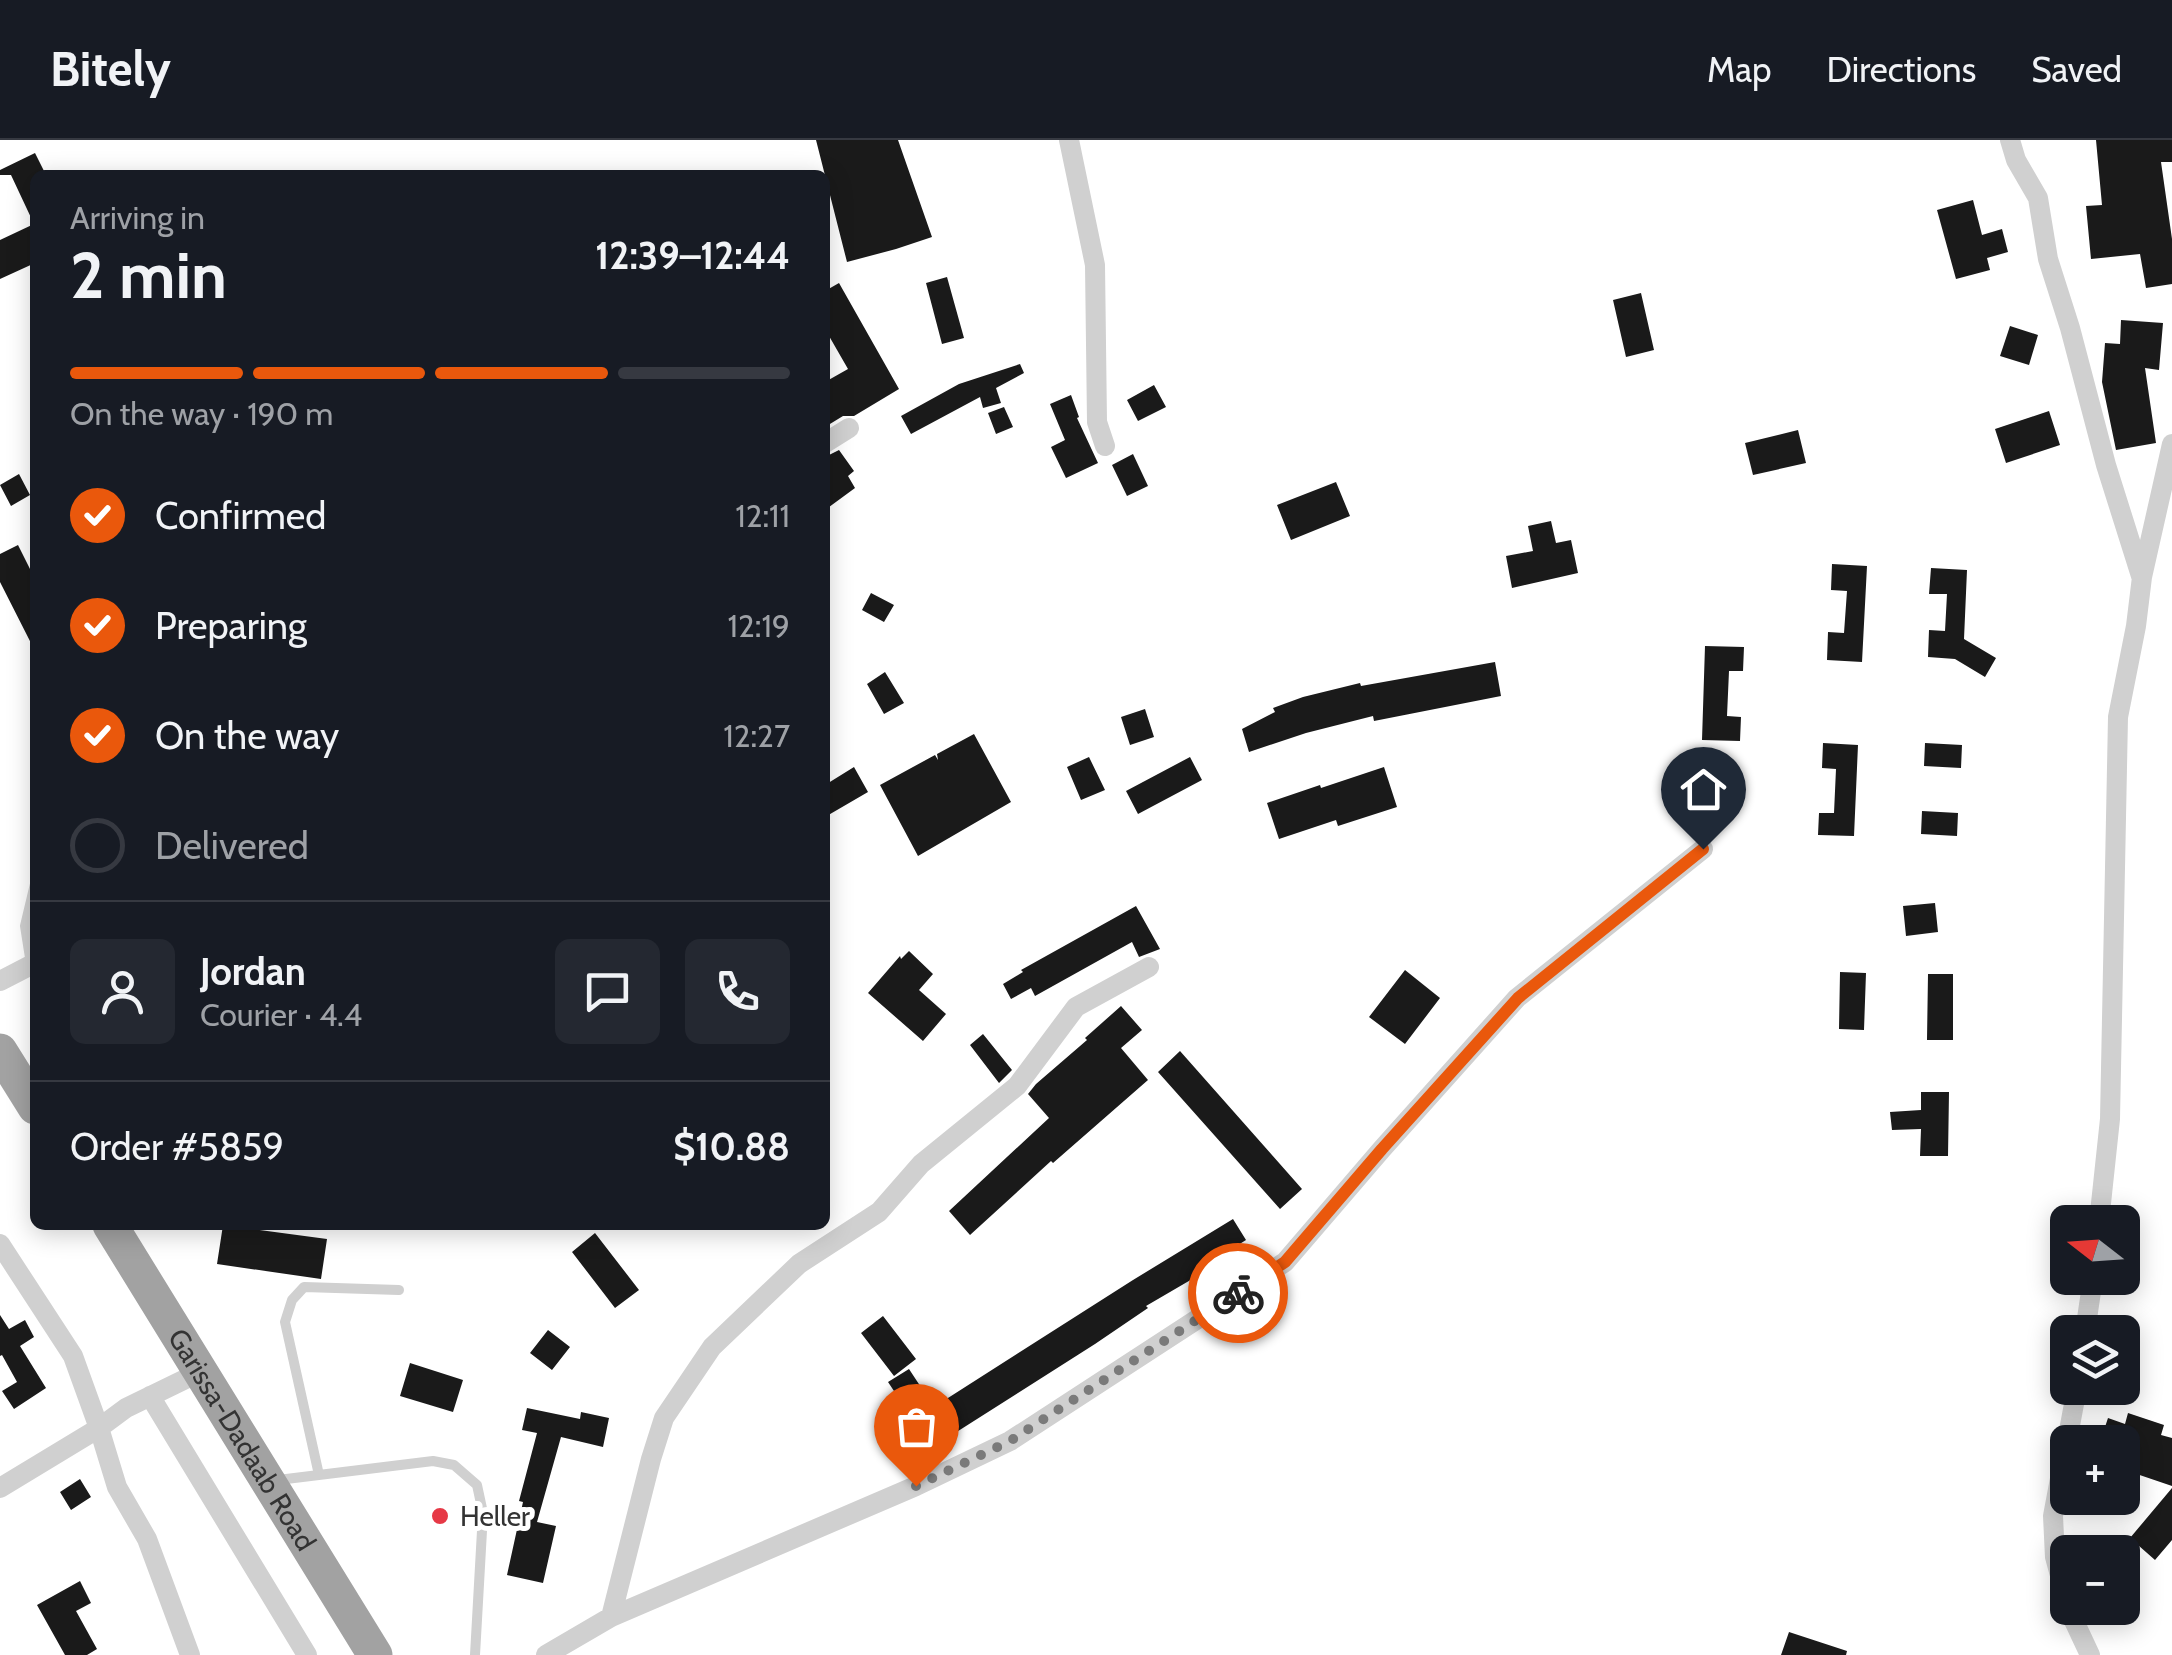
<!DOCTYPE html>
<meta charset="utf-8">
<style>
body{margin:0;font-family:Cabin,sans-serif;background:#242831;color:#f1f3f6;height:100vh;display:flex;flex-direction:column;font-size:38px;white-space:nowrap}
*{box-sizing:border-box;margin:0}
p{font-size:32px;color:#9ea1a6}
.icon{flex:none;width:55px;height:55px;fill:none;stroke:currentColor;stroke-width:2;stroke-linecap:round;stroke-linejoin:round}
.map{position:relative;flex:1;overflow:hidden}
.drawer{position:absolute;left:30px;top:30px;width:800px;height:1060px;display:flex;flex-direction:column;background:#171b24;border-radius:15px;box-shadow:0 5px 25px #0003}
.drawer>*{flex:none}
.needle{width:65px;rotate:287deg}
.buttons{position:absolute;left:2050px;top:1065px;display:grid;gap:20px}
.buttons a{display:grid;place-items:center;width:90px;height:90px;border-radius:15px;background:#171b24;box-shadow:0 5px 25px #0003;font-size:50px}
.pin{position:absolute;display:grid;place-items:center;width:85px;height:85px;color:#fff;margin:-102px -42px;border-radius:50% 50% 50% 0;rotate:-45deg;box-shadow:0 0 10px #0007}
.pin .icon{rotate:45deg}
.courier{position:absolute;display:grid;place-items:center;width:100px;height:100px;margin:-50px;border:8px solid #ea580c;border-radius:50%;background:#fff;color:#222;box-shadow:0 2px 12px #0007}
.headline em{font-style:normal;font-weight:700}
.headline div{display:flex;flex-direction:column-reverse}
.headline{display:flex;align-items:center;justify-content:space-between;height:170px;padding:0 40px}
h1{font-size:65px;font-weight:700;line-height:75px}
.bar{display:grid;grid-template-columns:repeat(4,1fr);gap:15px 10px;align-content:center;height:120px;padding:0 40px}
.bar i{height:12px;border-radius:8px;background:#363941}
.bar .on{background:#ea580c}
.bar p{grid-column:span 4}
.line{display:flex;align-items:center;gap:25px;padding:0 40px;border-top:2px solid #363941}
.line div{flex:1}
.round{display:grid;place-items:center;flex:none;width:105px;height:105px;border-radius:15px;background:#242831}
ol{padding:0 40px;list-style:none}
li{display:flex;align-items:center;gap:30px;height:110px}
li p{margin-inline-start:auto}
li .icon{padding:10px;border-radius:50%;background:#ea580c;color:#fff;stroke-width:4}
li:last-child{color:#9ea1a6}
li i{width:55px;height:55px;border:5px solid #363941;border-radius:50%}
header{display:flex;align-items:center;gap:60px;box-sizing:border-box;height:140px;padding:0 50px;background:#171b24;border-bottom:2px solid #363941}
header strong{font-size:48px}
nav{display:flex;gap:55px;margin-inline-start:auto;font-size:35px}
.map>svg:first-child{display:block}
</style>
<header>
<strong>Bitely</strong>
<nav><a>Map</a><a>Directions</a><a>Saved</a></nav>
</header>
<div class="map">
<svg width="2172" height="1515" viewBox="0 0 2172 1515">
<rect width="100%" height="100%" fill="#fff"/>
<!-- building -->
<path fill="#1a1a1a" d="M816,0H898L932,97L896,109L847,122Z
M2096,0H2172V22H2161L2172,99V144L2146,148L2140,114L2091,119L2086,66L2102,65Z
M35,13L46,35H35V123L0,139V100L34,84L11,35H0V30Z
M1973,60L1982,95L2002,89L2008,112L1987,118L1990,130L1956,139L1937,70Z
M947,137L964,198L942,204L926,143Z
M839,143L899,249L854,276H843L825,287V242L848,229L825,189V151Z
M1641,153L1654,210L1626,217L1613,160Z
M2121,180L2163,183L2159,230L2145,228L2156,303L2116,310L2102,242L2105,203L2120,204Z
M2010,186L2038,195L2029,225L2000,216Z
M1020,224L1024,233L996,248L1001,263L983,268L980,257L911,294L901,276L959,244Z
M1154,245L1166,267L1138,281L1127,260Z
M1071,255L1079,277L1077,278L1098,323L1066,338L1051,307L1065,300L1050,264Z
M1004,267L1013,287L996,294L988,273Z
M2049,271L2060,305L2006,323L1995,289Z
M1798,290L1806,323L1753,335L1745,303Z
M839,310L854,331L848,336L855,348L825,370V317Z
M1133,314L1148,346L1127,356L1112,325Z
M19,334L30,355L11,366L0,345Z
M1336,342L1350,376L1291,400L1277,365Z
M1551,381L1556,403L1571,400L1578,433L1512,448L1506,416L1533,411L1528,386Z
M18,405L35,439V511L0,442V414Z
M1832,424L1867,426L1862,522L1827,520L1828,492L1844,493L1847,451L1831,450Z
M1931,428L1967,430L1964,499L1996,518L1985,537L1955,519L1928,517L1929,490L1945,491L1947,454H1929Z
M871,453L894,465L884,482L862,470Z
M1705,506L1744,507L1743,531H1729L1727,576L1741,577L1740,601L1702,600Z
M1495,522L1501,556L1374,581L1373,576L1306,593L1249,612L1242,589L1275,572L1273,568L1303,557L1360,543L1361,546Z
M885,532L904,563L884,574L867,544Z
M1145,569L1154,597L1130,605L1121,577Z
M974,594L1011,662L918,716L880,645L935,615L938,620L937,614Z
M1823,603L1858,605L1854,696L1818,695L1819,673H1834L1836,629L1822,628Z
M1925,603L1962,605L1961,628L1924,626Z
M1089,617L1105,650L1081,660L1067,627Z
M1190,617L1202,640L1138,674L1126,651Z
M854,627L868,652L825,677V645Z
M1384,627L1397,667L1338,686L1336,680L1279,699L1267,663L1320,645L1321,648Z
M1922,671L1958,673L1957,696L1921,694Z
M1935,763L1938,792L1906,796L1903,766Z
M1136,766L1160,809L1139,817L1132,802L1035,856L1031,848L1011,859L1003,844L1023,832L1021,830Z
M909,811L933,834L919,850L946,874L923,901L868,853L900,816L901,819Z
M1405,830L1440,858L1405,904L1369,877Z
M1840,832L1866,833L1864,890L1839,889Z
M1928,834H1953V900H1927Z
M1121,866L1142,890L1121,908L1148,940L1053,1023L1051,1021L970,1095L949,1071L1049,978L1028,954L1036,944L1087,900L1085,898Z
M983,894L1012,930L999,943L970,905Z
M1180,911L1302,1049L1280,1069L1158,932Z
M1921,952H1949L1948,1016H1920L1921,989L1892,990L1890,972L1921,970Z
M1233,1079L1246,1100L1192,1134L1194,1138L1146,1166L1148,1168L1095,1204L955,1293L937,1265L1133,1140Z
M223,1085L327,1099L321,1139L217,1124Z
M595,1093L639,1150L615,1168L572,1112Z
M0,1175L9,1189L25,1180L34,1197L20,1206L46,1248L14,1269L2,1251L17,1242L2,1215L0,1216Z
M883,1176L916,1219L894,1236L861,1193Z
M548,1190L570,1207L552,1230L530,1213Z
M410,1223L463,1240L453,1272L400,1256Z
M909,1229L934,1267L914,1281L888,1242Z
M527,1268L580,1279L581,1272L609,1278L603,1307L561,1297L537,1382L556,1386L543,1443L507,1435L523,1362L519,1361L537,1293L522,1290Z
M2128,1273L2164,1285L2161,1295L2172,1298V1346L2122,1329V1302H2100L2108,1278L2125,1284Z
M80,1339L91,1357L71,1370L60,1352Z
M2172,1348V1400L2155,1420L2130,1398Z
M80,1441L91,1463L76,1471L97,1509L87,1515H65L37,1465Z
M1789,1492L1847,1511L1846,1515H1781Z"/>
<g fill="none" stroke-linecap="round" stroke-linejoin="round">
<!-- service -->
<path stroke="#d0d0d0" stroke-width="10" d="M31,824L25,786L35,744
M319,1335L285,1182L292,1160L304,1147L399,1150
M278,1340L433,1321L454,1325L477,1345L483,1373L475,1515"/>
<!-- minor -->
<path stroke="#d0d0d0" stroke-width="20" d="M1069,0L1095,125L1097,282L1105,306
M2010,0L2016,20L2038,58L2048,119L2070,188L2106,325L2141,436
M825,303L849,288
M0,841L35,823
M2099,1082L2110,979L2118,577L2136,486L2142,437L2172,304
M0,1104L73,1216L99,1288L117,1347L147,1399L190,1515
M2085,1192L2093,1138
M150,1256L307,1515
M0,1348L99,1288L126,1268L202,1231
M2068,1465L2055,1417L2053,1376L2077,1248
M2068,1468L2090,1515
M611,1477L916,1346L1010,1301L1285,1122L1382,1009L1517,858L1703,709
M546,1515L611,1477L651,1319L664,1278L712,1207L799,1124L879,1072L921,1024L1017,946L1076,867L1149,827"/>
<!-- trunk -->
<g stroke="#a2a2a2" stroke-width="35">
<path d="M0,911L35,967"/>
<path id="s1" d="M110,1085L375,1515"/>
</g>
</g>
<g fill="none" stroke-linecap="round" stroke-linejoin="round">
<!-- done -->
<path stroke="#7a7a7a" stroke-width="10" stroke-dasharray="0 18" d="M916,1346L1010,1301L1238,1153"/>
<!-- route -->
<path stroke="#ea580c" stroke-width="12" d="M1238,1153L1285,1122L1382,1009L1518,858L1703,709"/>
</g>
<!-- markers -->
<circle fill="#e63946" stroke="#fff" stroke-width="4" cx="440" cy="1376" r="10"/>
<g text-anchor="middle" stroke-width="10" stroke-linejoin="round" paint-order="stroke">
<!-- street labels -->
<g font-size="28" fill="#333" stroke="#fff">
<text dy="10" stroke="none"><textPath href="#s1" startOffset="252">Garissa-Dadaab Road</textPath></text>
</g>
<!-- poi labels -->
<g font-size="28" fill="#333" stroke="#fff" text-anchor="start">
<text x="460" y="1386">Heller</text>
</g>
</g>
</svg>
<div class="buttons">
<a><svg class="needle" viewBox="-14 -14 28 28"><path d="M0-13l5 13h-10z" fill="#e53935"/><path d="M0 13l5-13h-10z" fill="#9ea1a6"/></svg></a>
<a><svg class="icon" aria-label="layers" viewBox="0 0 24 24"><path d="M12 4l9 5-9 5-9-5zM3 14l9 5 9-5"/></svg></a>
<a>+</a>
<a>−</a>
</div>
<div class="pin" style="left:916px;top:1346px;background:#ea580c"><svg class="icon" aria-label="bag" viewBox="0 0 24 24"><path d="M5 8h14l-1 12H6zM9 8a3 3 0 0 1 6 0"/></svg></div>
<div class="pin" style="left:1703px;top:709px;background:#1f2937"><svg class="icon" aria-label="home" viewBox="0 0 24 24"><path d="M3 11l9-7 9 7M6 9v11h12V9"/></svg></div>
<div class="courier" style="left:1238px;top:1153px"><svg class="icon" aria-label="bike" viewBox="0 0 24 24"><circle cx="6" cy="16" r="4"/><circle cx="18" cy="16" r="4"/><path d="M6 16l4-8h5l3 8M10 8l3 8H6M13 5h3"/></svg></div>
<section class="drawer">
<div class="headline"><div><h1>2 min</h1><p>Arriving in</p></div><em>12:39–12:44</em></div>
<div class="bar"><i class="on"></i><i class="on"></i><i class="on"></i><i></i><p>On the way · 190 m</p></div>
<ol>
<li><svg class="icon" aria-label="check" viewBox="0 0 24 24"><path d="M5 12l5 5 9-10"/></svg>Confirmed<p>12:11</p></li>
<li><svg class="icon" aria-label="check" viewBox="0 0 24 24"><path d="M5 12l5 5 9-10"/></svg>Preparing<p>12:19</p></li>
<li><svg class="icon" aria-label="check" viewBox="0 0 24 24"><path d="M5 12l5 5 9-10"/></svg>On the way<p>12:27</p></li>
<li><i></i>Delivered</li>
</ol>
<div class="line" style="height:180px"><a class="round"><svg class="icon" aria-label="person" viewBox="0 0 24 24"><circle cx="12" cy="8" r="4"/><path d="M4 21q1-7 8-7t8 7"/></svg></a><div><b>Jordan</b><p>Courier · 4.4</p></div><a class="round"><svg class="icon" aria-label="chat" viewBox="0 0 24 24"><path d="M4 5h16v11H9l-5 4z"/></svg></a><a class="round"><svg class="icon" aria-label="phone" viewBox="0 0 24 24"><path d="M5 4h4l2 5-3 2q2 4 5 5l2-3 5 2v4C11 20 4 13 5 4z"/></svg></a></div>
<div class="line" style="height:130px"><div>Order #5859</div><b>$10.88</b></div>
</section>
</div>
